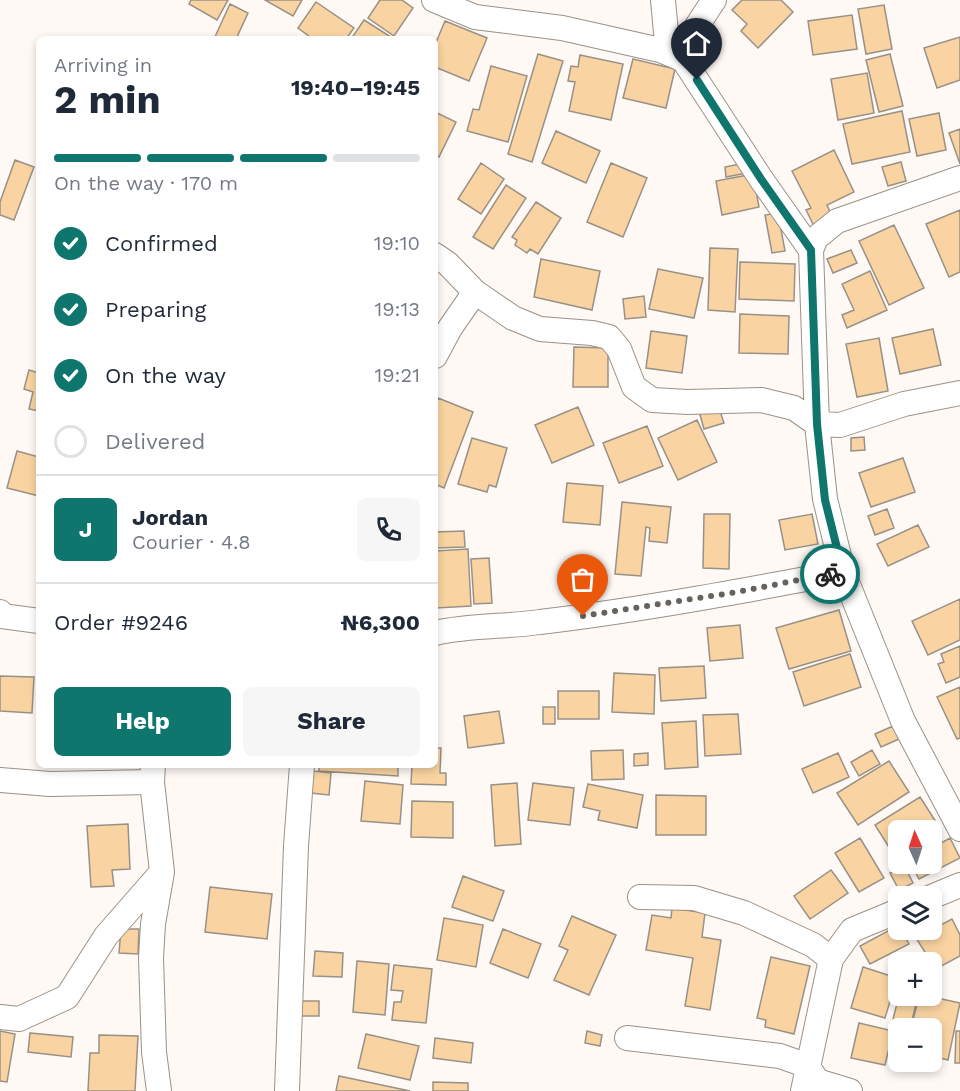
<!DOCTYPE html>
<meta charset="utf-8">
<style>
body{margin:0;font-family:"Work Sans",sans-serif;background:#f6f6f7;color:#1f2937;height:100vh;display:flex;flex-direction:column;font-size:22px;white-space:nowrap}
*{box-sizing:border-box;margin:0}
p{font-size:20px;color:#747a83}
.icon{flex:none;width:33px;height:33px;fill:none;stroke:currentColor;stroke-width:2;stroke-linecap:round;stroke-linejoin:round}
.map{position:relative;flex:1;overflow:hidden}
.sheet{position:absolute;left:36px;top:36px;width:402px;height:732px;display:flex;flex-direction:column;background:#fff;border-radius:9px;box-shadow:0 3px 9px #0003}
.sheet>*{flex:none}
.needle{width:39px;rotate:357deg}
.controls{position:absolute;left:888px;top:820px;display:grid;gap:12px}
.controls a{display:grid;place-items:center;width:54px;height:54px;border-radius:9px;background:#fff;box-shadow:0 3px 9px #0003;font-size:30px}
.pin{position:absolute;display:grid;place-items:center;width:51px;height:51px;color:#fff;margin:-62px -26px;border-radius:50% 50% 50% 0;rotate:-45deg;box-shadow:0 0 6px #0007}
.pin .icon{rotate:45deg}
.courier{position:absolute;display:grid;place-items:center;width:60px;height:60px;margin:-30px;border:4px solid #0f766e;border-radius:50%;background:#fff;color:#222;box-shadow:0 2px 8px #0007}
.headline em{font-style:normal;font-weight:700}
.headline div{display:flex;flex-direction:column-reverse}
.headline{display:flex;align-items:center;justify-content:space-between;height:102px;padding:0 18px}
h1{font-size:39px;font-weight:700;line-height:45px}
.bar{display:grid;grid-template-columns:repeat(4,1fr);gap:9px 6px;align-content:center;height:72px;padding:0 18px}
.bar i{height:8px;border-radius:4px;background:#e0e1e3}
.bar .on{background:#0f766e}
.bar p{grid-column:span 4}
.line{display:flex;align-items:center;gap:15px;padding:0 18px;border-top:2px solid #e0e1e3}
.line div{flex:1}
.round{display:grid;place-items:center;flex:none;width:63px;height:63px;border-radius:9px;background:#f6f6f7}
ol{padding:0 18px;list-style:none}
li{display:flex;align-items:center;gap:18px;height:66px}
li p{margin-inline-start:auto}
li .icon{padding:6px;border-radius:50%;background:#0f766e;color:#fff;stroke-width:4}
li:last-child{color:#747a83}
li i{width:33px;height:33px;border:3px solid #e0e1e3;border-radius:50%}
.cta{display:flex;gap:12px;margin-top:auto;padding:12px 18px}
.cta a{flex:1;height:69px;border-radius:9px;background:#0f766e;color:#fff;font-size:24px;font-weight:700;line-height:69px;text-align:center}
.cta a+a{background:#f6f6f7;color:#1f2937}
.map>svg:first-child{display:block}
</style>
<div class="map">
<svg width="960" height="1091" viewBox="0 0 960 1091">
<rect width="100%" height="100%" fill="#fef9f5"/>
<!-- building -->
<path fill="#f9d4a2" stroke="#999186" stroke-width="1.5" d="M191,0H228L217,20L189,4Z
M265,0H302L293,16Z
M380,0H402L413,8L394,36L368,18Z
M742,0H781L793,12L758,48L741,31L747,24L732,10Z
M316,2L354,28L346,39H313L298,28Z
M230,4L248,13L236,39H214Z
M884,5L892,49L866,54L858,9Z
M852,15L857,49L813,55L808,21Z
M364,20L394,39H351Z
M445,21L487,38L469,81L435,67V45Z
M960,37V80L937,88L924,48Z
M538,54L563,61L532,162L508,154Z
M890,54L903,106L879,112L866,60Z
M580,55L623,64L611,120L569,111L575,82L568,81L571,66L578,67Z
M633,59L675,69L666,108L623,98Z
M491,66L527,76L508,142L467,131L473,109L479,110Z
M867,73L874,113L838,120L831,79Z
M902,111L910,152L852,164L843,124Z
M435,112L456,122L439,157L435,155Z
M939,113L946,150L917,156L909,119Z
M960,129V164L949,133Z
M556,131L600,151L586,183L542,163Z
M834,150L854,192L827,205L832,216L814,226L806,210L811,208L792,171Z
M15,160L34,167L14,220L0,215V202Z
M901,162L906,181L888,186L882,167Z
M481,163L504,179L481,214L458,199Z
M611,163L647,178L623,237L587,222Z
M745,163L747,173L726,177L725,167Z
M753,174L759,207L722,215L716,181Z
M506,185L526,198L493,249L473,237Z
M536,202L561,218L538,254L530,249L527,253L515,245L517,240L512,237Z
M960,210V272L949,277L926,224Z
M778,213L785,251L772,253L765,215Z
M894,225L924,288L889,305L859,241Z
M710,248L738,249L735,312L708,310Z
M851,250L857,263L833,273L827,259Z
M541,259L600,271L592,310L534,297Z
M740,262L795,264L794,301L739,299Z
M658,269L703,278L694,318L649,309Z
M870,271L887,310L847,328L842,315L854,310L842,284Z
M644,296L646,317L625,319L623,299Z
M740,314L789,316L788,354L739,353Z
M933,329L941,365L900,374L892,338Z
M651,331L687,336L682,373L646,368Z
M879,338L888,391L857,397L846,344Z
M574,347L608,348V387H573Z
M29,370L39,373V411L29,409L33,392L24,389Z
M438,398L473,412L444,488L435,484V406Z
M718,405L724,423L704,429L699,411Z
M578,407L594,445L552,463L535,425Z
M697,420L717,462L678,480L658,438Z
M647,426L663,466L619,483L603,443Z
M864,437L865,450L851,451V438Z
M472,438L507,448L496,487L489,485L487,492L458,484Z
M17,451L39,457V496L7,488Z
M903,458L915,492L871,507L859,473Z
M567,483L603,486L600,525L563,522Z
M622,502L671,507L667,543L649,541L650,528L646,527L641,576L615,574Z
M887,509L894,528L875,535L868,516Z
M704,514H730L729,569L703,568Z
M812,514L818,544L785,550L779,520Z
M918,525L929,547L888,566L877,544Z
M464,531L465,547L435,548V532Z
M468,549L471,606L436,608L435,551Z
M489,558L492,603L474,604L471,559Z
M960,599V640L928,655L912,621Z
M839,610L851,651L789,669L776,628Z
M740,625L743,658L710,661L707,628Z
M960,646V677L946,683L938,664L944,662L941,654Z
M850,654L861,687L804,706L793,672Z
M704,666L706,698L661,701L659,668Z
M614,673L655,675L654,714L612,712Z
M0,676L34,677L32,713L0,711Z
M960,687V738L957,739L937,697Z
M558,691H599V719H558Z
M543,707H555V724H543Z
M499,711L504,743L468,748L464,716Z
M738,714L741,754L705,756L703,715Z
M696,721L698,767L665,769L662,723Z
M893,726L899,739L881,747L875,734Z
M435,748H441L440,773H446V785L411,784L412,765H435Z
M623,750L624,779L592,780L591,751Z
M872,750L880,764L859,776L851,762Z
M648,753V765L634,766V754Z
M838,753L849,777L813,793L802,769Z
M889,761L909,792L858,825L837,793Z
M319,765H398V776L319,771Z
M313,771L331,773L329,795L311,793Z
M365,781L403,785L400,824L361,821Z
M517,783L521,844L495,846L491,785Z
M533,783L574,788L570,825L528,820Z
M588,784L643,795L637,828L598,820L600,811L583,807Z
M656,795L706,796V835H656Z
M920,797L938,825L927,831H898V849L892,852L875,825Z
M412,801L453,802V838L411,837Z
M128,824L130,869L112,870L114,886L91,887L87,826Z
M860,838L884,878L859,892L835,853Z
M950,838L960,858L919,879L911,864H932V848Z
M904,865L913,883L899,890L890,873Z
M831,870L848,893L810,919L794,896Z
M463,876L504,891L493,921L452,907Z
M210,887L272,894L267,939L205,932Z
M672,908L705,913L702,937L721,940L710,1010L685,1006L693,958L646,950L652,915L671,918Z
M572,916L616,935L589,995L554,980L568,950L559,946Z
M894,917L898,930H901L909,944L870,964L860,946L890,930L886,921Z
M444,918L483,925L476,967L437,960Z
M952,919L960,935V956L934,970L932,963L916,938Z
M121,929H139L138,954L119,953Z
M503,929L541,944L528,978L490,963Z
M315,951L343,953L342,977L313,976Z
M771,957L810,966L794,1034L765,1027L766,1020L757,1018Z
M357,961L389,964L385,1015L353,1012Z
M394,965L432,969L426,1023L392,1020L394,1002H401L403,991L391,990Z
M863,967L897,978L885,1018L851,1008Z
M899,996H918L911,1024L893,1019Z
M919,996H928L960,1003L948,1060L932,1056V1029H911Z
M299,1001H319V1016H299Z
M859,1023L893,1031L885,1065L851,1058Z
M0,1031L15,1034L7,1082L0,1081Z
M587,1031L602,1035L600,1046L585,1043Z
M956,1031H960V1063H955Z
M30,1033L73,1037L71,1057L28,1052Z
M366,1034L419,1046L410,1080L358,1068Z
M99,1035L138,1036L135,1091H88L90,1053H99Z
M435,1038L473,1043L471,1063L433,1058Z
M339,1076L410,1091H336Z
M433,1082L468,1083V1091H433Z"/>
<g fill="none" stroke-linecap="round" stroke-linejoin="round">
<defs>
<path id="minor" d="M434,0L475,17L562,28L660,50L684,60L695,29L714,0
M663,0L666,33L761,179L811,250
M960,178L837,221L816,238L811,250L817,424L825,499L843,572L903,721L960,829
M435,255L448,264L475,292L513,318L540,329L592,333L609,337L619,349L634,387L652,400L688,402L761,400L794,408L817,424L840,425L904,404L960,393
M435,356L450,328L475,292
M0,612L2,616L39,621
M435,633C470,625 505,627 540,622C641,610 742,591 843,572
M153,765L152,782L162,872L153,924L151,958L154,1052L159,1091
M0,780L50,784L152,782
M640,897L694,898L744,913L813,945L831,959
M931,897L960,885
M0,1017L19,1019L67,997L106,936L162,872
M627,1038L780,1056L808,1066L817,1081L850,1091
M287,1091L296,846L302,765
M803,1091L831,959L852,930L898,911"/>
</defs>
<!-- minor casing -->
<use href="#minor" stroke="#9b9187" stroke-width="26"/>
<!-- minor -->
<use href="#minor" stroke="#fff" stroke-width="24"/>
</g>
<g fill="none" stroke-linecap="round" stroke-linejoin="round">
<!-- done -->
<path stroke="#66625e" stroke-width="6" stroke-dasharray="0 10.8" d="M583,616L737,592L830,574"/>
<!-- route -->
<path stroke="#0f766e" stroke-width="8" d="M697,80L761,179L811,250L817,424L825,500L843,572L830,574"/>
</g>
</svg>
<div class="controls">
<a><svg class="needle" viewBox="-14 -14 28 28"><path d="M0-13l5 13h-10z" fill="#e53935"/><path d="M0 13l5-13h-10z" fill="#747a83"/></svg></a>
<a><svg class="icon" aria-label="layers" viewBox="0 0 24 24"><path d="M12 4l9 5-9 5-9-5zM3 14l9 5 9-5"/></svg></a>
<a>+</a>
<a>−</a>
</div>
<div class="pin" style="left:583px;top:616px;background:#ea580c"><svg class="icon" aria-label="bag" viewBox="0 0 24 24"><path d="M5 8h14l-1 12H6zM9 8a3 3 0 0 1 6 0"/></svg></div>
<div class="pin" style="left:697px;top:80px;background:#1f2937"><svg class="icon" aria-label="home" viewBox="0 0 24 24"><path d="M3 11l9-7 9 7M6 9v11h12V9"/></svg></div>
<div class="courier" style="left:830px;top:574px"><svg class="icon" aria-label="bike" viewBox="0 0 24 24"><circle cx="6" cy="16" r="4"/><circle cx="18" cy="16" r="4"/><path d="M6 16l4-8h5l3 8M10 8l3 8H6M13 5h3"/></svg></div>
<section class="sheet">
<div class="headline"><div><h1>2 min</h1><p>Arriving in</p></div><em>19:40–19:45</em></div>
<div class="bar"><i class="on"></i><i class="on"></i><i class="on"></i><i></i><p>On the way · 170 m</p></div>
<ol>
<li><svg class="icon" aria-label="check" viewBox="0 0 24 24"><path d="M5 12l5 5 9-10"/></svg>Confirmed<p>19:10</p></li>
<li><svg class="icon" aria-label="check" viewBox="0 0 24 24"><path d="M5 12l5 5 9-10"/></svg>Preparing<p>19:13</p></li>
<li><svg class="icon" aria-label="check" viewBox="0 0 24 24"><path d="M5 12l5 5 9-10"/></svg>On the way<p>19:21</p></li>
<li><i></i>Delivered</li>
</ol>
<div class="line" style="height:108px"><b class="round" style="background:#0f766e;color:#fff">J</b><div><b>Jordan</b><p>Courier · 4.8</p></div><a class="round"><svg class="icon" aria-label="phone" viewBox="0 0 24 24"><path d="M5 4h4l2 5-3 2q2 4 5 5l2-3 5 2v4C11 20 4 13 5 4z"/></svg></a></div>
<div class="line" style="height:78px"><div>Order #9246</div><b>₦6,300</b></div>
<div class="cta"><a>Help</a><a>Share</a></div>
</section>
</div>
